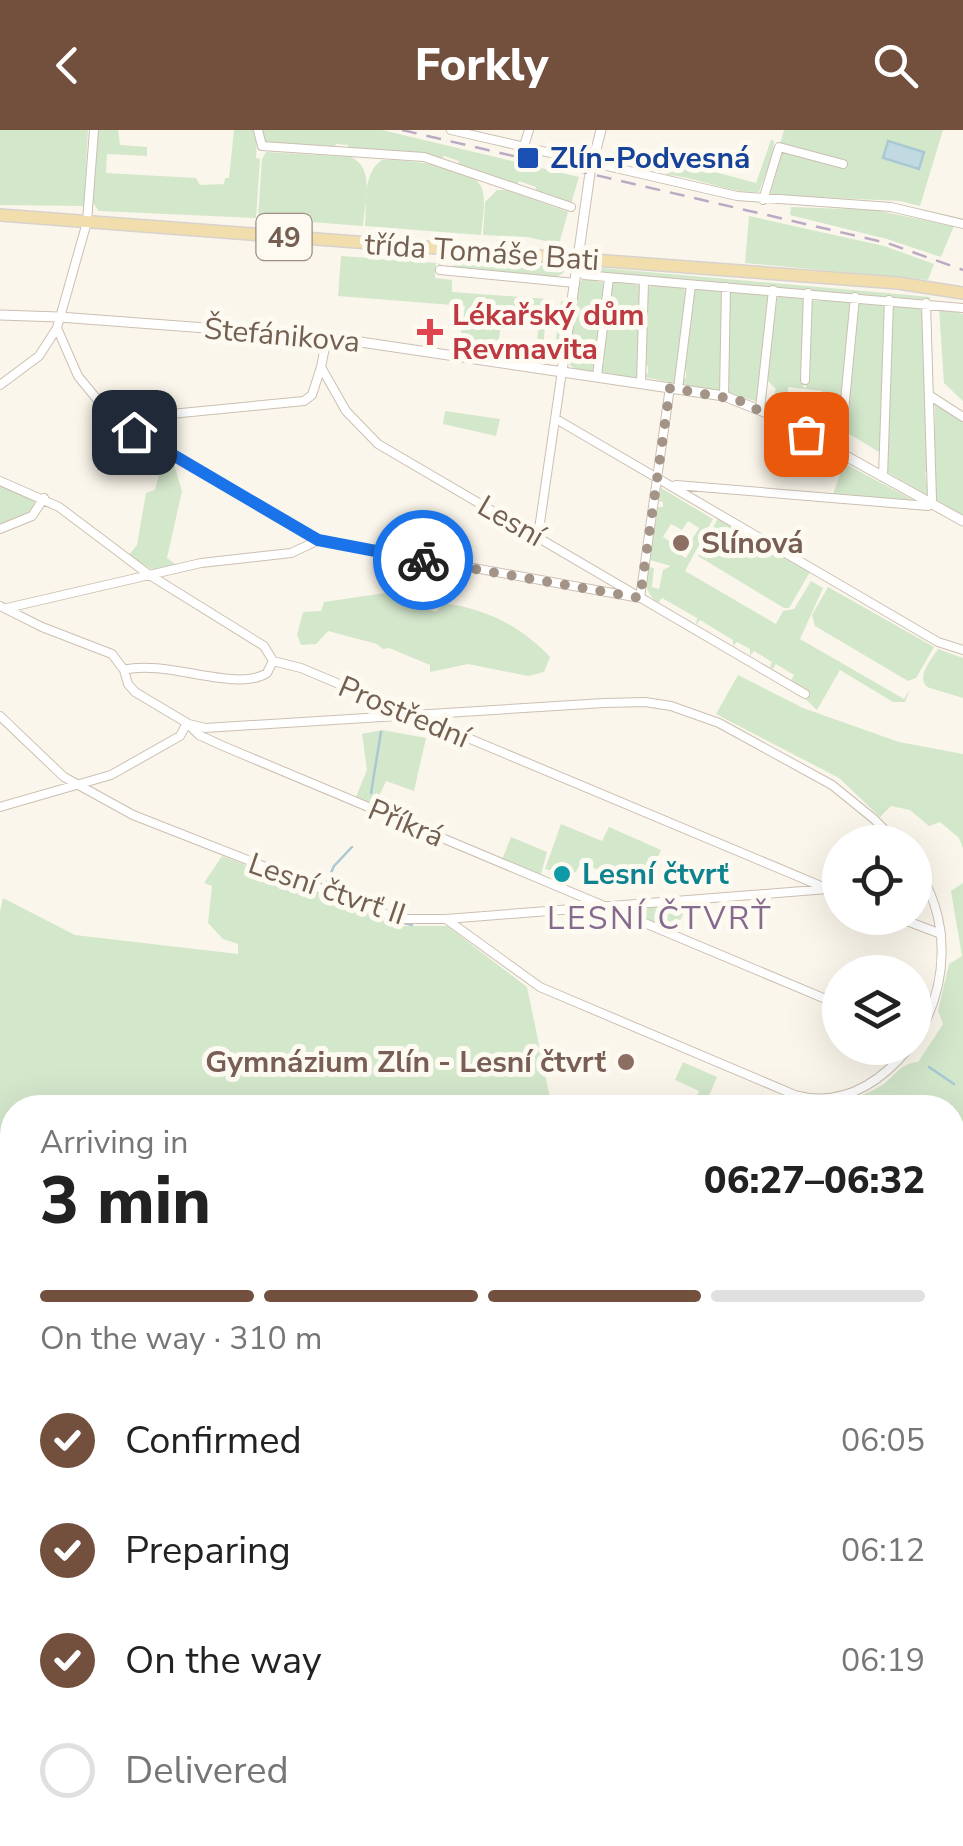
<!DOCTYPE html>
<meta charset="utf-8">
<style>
body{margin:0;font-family:"Nunito Sans",sans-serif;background:#f6f6f6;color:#222;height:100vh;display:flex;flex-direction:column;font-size:38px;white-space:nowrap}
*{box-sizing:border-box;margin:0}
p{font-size:32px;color:#767676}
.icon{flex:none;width:55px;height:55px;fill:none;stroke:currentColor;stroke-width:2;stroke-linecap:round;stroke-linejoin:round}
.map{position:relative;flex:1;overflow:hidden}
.details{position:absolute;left:0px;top:965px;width:965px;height:752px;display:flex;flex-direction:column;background:#fff;border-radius:40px 40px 0 0;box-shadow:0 10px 40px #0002}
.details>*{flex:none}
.tools{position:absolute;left:822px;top:695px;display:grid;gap:20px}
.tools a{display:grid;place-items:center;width:110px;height:110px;border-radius:50%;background:#fff;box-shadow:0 10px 40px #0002;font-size:50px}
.pin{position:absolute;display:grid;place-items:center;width:85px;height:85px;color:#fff;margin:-42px;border-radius:20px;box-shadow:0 5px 15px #0006}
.courier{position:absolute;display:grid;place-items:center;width:100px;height:100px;margin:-50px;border:8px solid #1a73e8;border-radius:50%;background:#fff;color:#222;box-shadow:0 2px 12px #0007}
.overview em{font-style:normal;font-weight:800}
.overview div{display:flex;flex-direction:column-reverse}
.overview{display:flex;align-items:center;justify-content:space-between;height:170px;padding:0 40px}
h1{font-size:65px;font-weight:800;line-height:75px}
.bar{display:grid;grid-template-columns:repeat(4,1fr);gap:15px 10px;align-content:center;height:120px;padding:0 40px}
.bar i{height:12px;border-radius:8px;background:#e0e0e0}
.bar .current{background:#734f3d}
.bar p{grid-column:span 4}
ol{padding:0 40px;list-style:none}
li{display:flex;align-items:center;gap:30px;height:110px}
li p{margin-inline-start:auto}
li .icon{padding:10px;border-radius:50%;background:#734f3d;color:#fff;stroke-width:4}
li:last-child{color:#767676}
li i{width:55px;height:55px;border:5px solid #e0e0e0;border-radius:50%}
header{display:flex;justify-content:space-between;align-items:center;height:130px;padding:0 40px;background:#734f3d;color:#fff;font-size:45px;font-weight:800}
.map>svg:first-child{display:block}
</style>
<header><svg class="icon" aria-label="back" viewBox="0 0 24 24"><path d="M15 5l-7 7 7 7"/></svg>Forkly<svg class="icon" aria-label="search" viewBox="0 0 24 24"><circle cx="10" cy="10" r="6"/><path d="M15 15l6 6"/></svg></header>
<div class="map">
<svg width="963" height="1716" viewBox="0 0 963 1716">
<rect width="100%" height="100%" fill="#fbf6eb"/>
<!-- green -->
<path fill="#d3e7cb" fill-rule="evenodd" d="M0,0H88L84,76L0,75Z
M97,0H118L120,15L147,17V26L107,24L106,43L196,48L200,55L224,54L225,48H229L234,0H382L579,47L571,74L535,63L536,57L519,51L517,56L458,35L459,31L444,26L440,30L349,18L348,15L336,14L334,18L265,13L257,6L256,28L260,29L256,88L99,81L93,73Z
M784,0H943L920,76L900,71L770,65L782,22L825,34L827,32L779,17Z
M771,10L774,11L772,26L759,62C727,63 698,47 667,45L655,26L756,53Z
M266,22L351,27C376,39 364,73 363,96L258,88L262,29Z
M382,30C403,29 472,36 481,56C487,69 482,92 481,105L365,96C367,74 362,43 382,30Z
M497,60H507L568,82L559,114L527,107L483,105L485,72Z
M791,77L874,80L954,96L941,127L887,109L790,85Z
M749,86L884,116L934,134L928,150L745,133Z
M341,126L436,133L435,148L452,150V162L548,169L543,216L555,217L561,171H565L557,230L535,226L539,194L502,189L497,221L459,215L465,176L338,166Z
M439,126L562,137L564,142L553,150L456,139L449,130L438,136Z
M590,137L898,164L930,167V170L593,144L589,142Z
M585,149L605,153L596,240C587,243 573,241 568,232L578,152Z
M616,151L641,156L639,247L636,248L600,242L605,230L602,228L610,155Z
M652,154L682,156L688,165L675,253L643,247L648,243V236L644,235L646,160Z
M697,158L723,161L720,261L681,255V249L686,248V241L682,239L694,159Z
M732,161L769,166L758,272L726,262V258L730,256L727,248L729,165Z
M778,164L804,168L806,172L803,257L806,258L810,171L848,169L852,173L841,273L839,269H822V261L788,257L789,278L813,281V288H839L835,312L764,276L762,271L770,273L776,259L765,248Z
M863,170L887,175L883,314L879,315V322L846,302L857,175Z
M893,175L924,178L928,342L925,343L929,366L887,342Z
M939,177L963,184V271L944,253Z
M935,270L963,289V386L935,369Z
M445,281L500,289L496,306L443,294Z
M164,324L172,328L182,361L167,428L178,436L153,440L128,426L137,415L146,363L155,360Z
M844,333L911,369L912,372L832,367Z
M0,354L34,368C37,386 13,390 0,396Z
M661,358L713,389L685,441L776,494L783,481L794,479L811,451L823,458L800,509L904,569L910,559L905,572H893L840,540L817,580L801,565L802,557L791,550L794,545L776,534L773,539L770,537L772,532L754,521L750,526V519L737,512L733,516V510L700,490L696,495L697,488L662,468L658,473C644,462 646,453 648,437L654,438L652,457L659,459L663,440L671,436L650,430L658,377H663V372L659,371ZM688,391L699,398L688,416L691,419L686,428L677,423L680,418L663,407L671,394L682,400Z
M718,388L810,442L789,478H784L698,426Z
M828,457L934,517L916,548L908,551L815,496L812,485Z
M392,462L402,471L436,482L445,473C487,480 520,495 550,527L544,542L528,546L468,534L430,542V535L389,518L383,519L377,514L328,501L316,514L301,515L297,505L303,482L321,481L324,472Z
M938,519L963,528V568L927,557C916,546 931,530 938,519Z
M738,545L803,578L899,612L963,624V718L959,708L940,692L929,696L910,680L891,676L880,687L839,648L716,584Z
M382,600L426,608L414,661L386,651L375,675L356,667L367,640L362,604Z
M561,694L602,711L609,697L661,720L650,747L579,736L576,742L566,744L545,739Z
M511,707L547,722L541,744L502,730Z
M222,726L402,796H447L527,857L552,977L12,978V1705H67L58,1716H0V782L3,768L75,805L238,824V814L223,809L208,793L212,756L204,753Z
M963,753V1579L953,1596L952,978L795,977C823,973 853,972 879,957C894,949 899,933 918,932L943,894L938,881L949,834L962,826L951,761Z
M687,775L675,802L645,789L647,778Z
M683,932L717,947L704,977L694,973L699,961L675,950Z
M189,1705H656L650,1716H195Z
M667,1705H745L733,1716H692Z
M774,1705H878L887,1716H822L817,1711C802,1716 788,1715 774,1705Z"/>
<!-- water -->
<path fill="#c1dae2" stroke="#a9c8d3" stroke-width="2.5" d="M888,11L924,22L919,39L883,28Z"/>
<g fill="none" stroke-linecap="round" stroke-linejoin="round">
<!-- stream -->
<path stroke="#a9c8d3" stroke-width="2.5" d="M371,663L381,602
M352,717L334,736L322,764L373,783
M399,792L412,795
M929,937L954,954
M952,1091H963
M952,1639L963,1630
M952,1698L957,1716
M853,1716L866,1705"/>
<defs>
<path id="minor" d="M94,0L87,92L57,198L78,246L105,279L153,314L319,410L640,468
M258,0L262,16L424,27L571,77
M451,0L737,66L891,77L963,94
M524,16L529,0
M763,70L779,17L843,34
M440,140L575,153
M584,145L963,178
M327,207L321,237L346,281L378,314L805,564
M597,246L609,148
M805,250L808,163
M641,253L644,151
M0,255L39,226L57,198
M678,259L691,155
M929,265L963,287
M724,266L726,157
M760,279L773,160
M119,289L304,271L312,265L321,237
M556,289L938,512L963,520
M840,323L855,167
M883,347L889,170
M0,351L59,377L148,444L264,516L273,531
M676,355L928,376L932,369L926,173
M0,399L32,386L44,368
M538,406L562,241
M640,468L670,257
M0,476L42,497L112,524L124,540L128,554L135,562L187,593L199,605L223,616L840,875
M7,478L201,433L291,423L319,410
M273,531L301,538L840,764
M124,540C167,529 236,563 267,543L273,531
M0,586L64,647L133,685L398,789H446L828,759
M189,594L205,598L604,573L645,572L671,576L719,593L832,655L874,689L897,712
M0,677L111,645L180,606L187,593
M915,736C952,789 949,857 915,910
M899,788L941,804
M446,789L540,857L795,965C843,978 880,953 909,918
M952,1665L963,1655
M897,1716L909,1705"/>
<path id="tertiary" d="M0,185L59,187L327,207L724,266L772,285L963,391
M562,241L590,43L601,0"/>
<path id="primary" d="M0,85L898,153L963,163"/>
</defs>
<!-- minor casing -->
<use href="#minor" stroke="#ccbfb2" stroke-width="10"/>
<!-- tertiary casing -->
<use href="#tertiary" stroke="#ccbfb2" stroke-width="11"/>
<!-- primary casing -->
<use href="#primary" stroke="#d8d2ce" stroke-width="14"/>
<!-- minor -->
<use href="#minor" stroke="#fff" stroke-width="8"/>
<!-- tertiary -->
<use href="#tertiary" stroke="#fff" stroke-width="9"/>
<!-- primary -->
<use href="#primary" stroke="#f1deac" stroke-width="11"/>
<!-- rail -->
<path stroke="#baaac4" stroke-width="2.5" stroke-dasharray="15 10" stroke-linecap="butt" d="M402,0L887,113L963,140"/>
</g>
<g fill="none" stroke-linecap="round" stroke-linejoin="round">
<!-- done -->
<path stroke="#a39487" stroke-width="10" stroke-dasharray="0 18" d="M423,430L640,468L670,258L738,270L806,304"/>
<!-- route -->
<path stroke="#1a73e8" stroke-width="12" d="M134,302L318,410L423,430"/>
</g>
<!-- markers -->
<rect fill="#1a4fb4" stroke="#fdfaf1" stroke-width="4" x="516" y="16" width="24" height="24" rx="5"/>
<path fill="#e0444e" stroke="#fdfaf1" stroke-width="4" d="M425 187h10v10h10v10h-10v10h-10v-10h-10v-10h10z"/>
<g fill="#8d6e63" stroke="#fdfaf1" stroke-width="4">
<circle cx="681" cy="413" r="10"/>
<circle cx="626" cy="932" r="10"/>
</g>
<circle fill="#0f9aa8" stroke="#fdfaf1" stroke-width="4" cx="562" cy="744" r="10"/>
<g text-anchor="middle" stroke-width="10" stroke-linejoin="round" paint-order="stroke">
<!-- shield labels -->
<rect fill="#fdfaf1" stroke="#9c8e81" stroke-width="2.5" x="256.5" y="84" width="55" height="46" rx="8"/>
<g font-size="28" font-weight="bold" fill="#736051">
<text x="284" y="117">49</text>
</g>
<!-- transit labels -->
<g font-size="30" font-weight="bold" fill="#164399" stroke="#fdfaf1" text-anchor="start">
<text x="550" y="38">Zlín-Podvesná</text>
</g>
<!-- street labels -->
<g font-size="30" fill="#736051" stroke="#fdfaf1">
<text transform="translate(482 122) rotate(4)" y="10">třída Tomáše Bati</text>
<text transform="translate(282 205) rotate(5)" y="10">Štefánikova</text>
<text transform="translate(511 391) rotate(30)" y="10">Lesní</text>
<text transform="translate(404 582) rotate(23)" y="10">Prostřední</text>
<text transform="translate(406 693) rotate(23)" y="10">Příkrá</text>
<text transform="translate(327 759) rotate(19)" y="10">Lesní čtvrť II</text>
</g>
<!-- health labels -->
<g font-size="30" font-weight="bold" fill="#be3a42" stroke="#fdfaf1" text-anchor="start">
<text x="452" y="195">Lékařský dům<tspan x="452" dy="34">Revmavita</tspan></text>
</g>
<!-- education labels -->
<g font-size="30" font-weight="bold" fill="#785e54" stroke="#fdfaf1" text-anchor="start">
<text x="701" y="423">Slínová</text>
<text x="606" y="942" text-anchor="end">Gymnázium Zlín - Lesní čtvrť</text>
</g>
<!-- culture labels -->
<g font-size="30" font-weight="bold" fill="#0d838f" stroke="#fdfaf1" text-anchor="start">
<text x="582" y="754">Lesní čtvrť</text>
</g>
<!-- neighbourhood labels -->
<g font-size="32" letter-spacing="2.5" fill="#86698e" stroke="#fdfaf1">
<text x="660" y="799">LESNÍ ČTVRŤ</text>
</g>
</g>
</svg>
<div class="tools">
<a><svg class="icon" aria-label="locate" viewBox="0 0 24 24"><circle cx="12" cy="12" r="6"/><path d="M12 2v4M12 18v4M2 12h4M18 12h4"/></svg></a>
<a><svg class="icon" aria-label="layers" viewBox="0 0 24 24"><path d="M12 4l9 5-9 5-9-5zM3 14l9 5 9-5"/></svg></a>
</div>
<div class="pin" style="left:806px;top:304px;background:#ea580c"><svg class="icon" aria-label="bag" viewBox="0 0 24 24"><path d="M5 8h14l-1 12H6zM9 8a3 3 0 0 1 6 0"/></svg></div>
<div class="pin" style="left:134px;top:302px;background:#1f2937"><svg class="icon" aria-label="home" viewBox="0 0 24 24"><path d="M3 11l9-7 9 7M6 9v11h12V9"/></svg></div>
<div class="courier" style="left:423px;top:430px"><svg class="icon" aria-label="bike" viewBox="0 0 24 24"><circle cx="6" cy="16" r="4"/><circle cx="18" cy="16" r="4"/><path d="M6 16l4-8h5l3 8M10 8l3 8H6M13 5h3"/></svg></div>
<section class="details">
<div class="overview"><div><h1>3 min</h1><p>Arriving in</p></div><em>06:27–06:32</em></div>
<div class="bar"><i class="current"></i><i class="current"></i><i class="current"></i><i></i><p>On the way · 310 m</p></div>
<ol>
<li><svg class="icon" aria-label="check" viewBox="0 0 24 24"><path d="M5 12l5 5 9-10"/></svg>Confirmed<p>06:05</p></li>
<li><svg class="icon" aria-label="check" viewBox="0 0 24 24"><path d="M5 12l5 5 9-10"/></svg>Preparing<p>06:12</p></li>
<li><svg class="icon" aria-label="check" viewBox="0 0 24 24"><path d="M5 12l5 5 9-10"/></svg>On the way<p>06:19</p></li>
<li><i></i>Delivered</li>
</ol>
</section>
</div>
